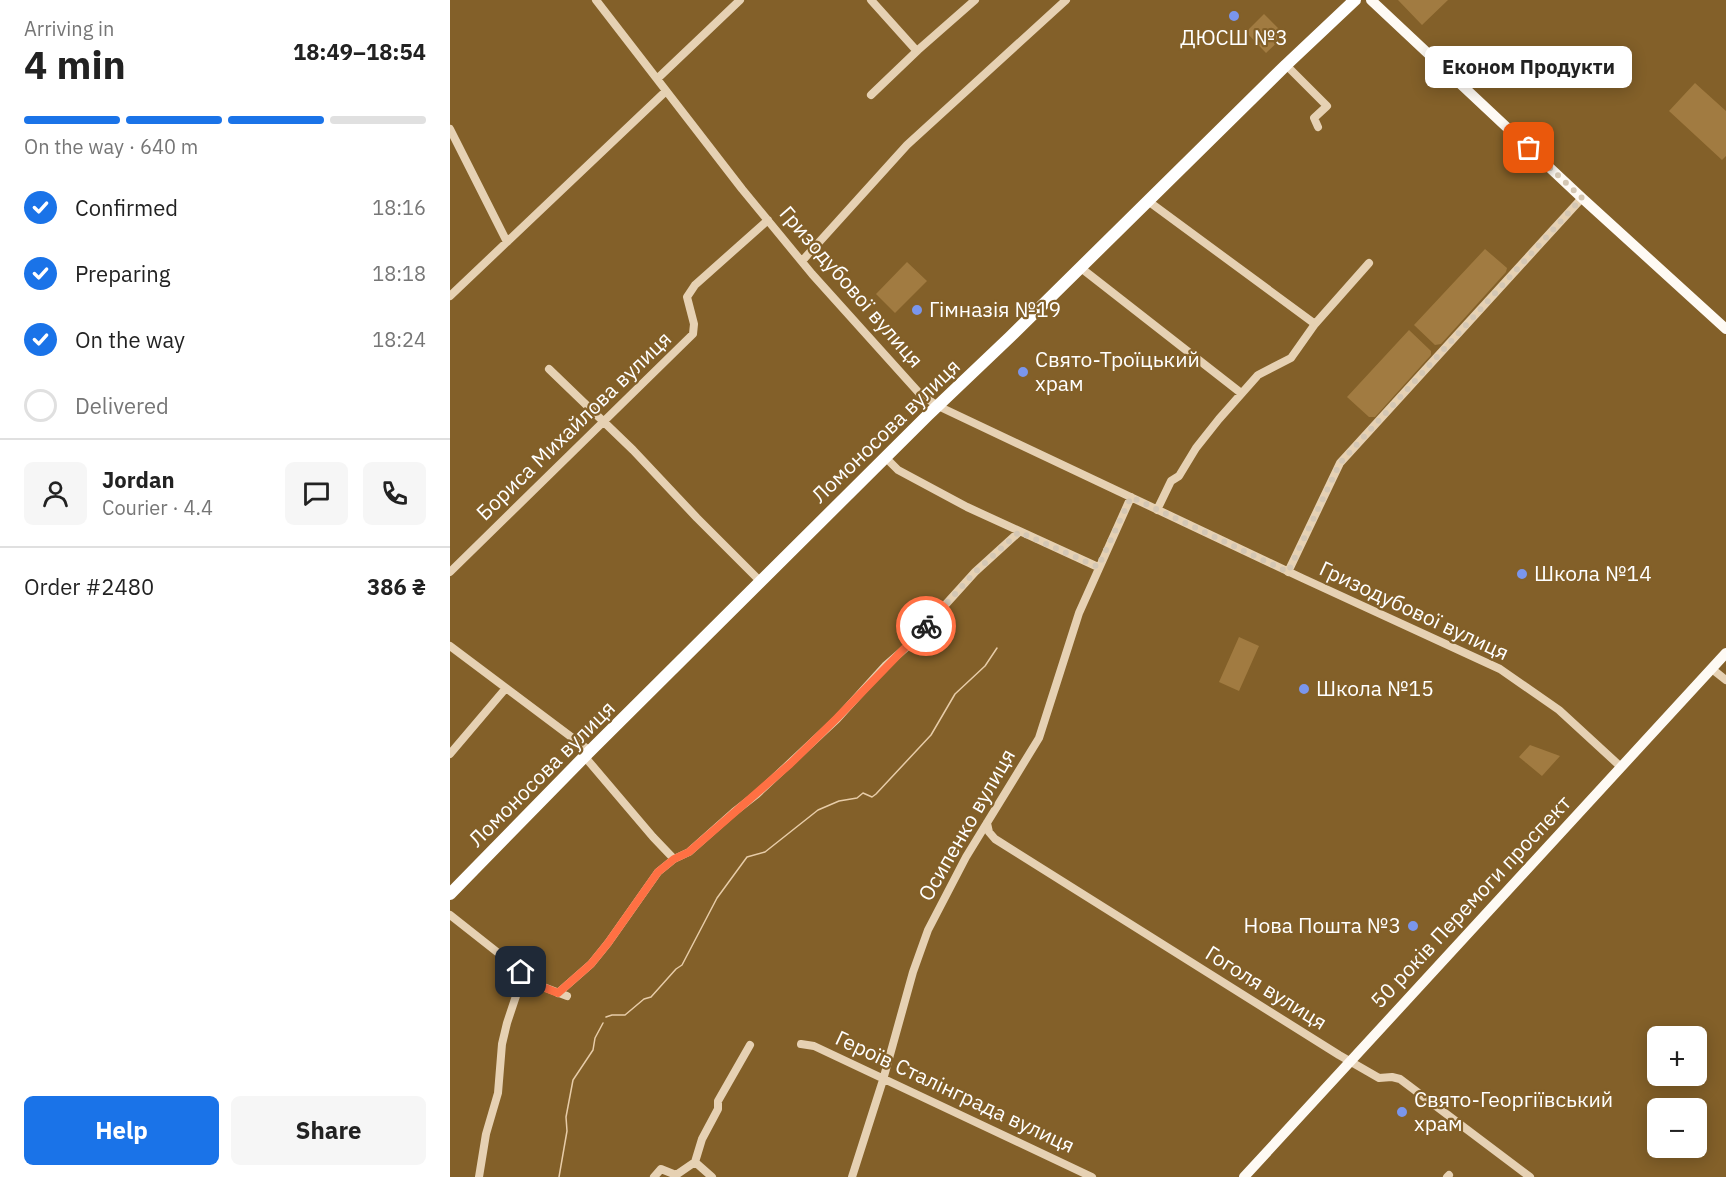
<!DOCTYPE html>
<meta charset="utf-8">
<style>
body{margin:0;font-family:"IBM Plex Sans",sans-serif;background:#f6f6f6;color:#222;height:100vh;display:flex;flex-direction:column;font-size:22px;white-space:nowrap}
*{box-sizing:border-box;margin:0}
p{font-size:20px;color:#767676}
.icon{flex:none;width:33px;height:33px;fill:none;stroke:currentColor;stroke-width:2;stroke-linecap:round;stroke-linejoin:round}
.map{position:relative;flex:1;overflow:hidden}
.drawer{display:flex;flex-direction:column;background:#fff;width:450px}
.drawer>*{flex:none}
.fabs{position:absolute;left:1197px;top:1026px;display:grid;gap:12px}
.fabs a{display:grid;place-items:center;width:60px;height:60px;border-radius:9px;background:#fff;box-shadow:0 3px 15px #0003;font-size:30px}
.pin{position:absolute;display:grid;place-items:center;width:51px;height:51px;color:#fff;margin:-26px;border-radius:12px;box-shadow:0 3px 9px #0006}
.courier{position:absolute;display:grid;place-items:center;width:60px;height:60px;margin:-30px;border:4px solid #ff7043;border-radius:50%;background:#fff;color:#222;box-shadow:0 2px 8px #0007}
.bubble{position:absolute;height:42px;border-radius:9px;background:#fff;box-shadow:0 3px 15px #0003;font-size:20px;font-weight:800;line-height:42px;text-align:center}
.overview em{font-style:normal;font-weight:800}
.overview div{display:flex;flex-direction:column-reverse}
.overview{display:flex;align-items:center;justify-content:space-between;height:102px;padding:0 24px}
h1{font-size:39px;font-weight:800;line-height:45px}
.bar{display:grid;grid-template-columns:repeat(4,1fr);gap:9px 6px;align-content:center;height:72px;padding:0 24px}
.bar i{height:8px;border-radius:4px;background:#e0e0e0}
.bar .active{background:#1a73e8}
.bar p{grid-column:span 4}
.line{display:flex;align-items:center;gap:15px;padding:0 24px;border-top:2px solid #e0e0e0}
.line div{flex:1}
.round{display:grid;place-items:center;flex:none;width:63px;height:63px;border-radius:9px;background:#f6f6f6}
ol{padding:0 24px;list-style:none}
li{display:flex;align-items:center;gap:18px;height:66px}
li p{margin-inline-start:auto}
li .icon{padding:6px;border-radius:50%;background:#1a73e8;color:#fff;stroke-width:4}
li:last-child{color:#767676}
li i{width:33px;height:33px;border:3px solid #e0e0e0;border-radius:50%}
.cta{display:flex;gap:12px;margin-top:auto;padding:12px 24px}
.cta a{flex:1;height:69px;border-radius:9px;background:#1a73e8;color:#fff;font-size:24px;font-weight:800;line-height:69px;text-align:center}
.cta a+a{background:#f6f6f6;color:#222}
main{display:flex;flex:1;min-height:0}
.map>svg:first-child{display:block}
</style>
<main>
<section class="drawer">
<div class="overview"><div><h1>4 min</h1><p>Arriving in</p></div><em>18:49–18:54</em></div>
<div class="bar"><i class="active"></i><i class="active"></i><i class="active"></i><i></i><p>On the way · 640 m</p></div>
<ol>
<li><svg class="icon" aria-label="check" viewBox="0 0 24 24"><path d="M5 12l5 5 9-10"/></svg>Confirmed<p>18:16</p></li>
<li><svg class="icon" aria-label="check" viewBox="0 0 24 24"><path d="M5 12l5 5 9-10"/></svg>Preparing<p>18:18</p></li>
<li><svg class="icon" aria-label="check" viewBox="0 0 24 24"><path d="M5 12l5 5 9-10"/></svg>On the way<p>18:24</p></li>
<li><i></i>Delivered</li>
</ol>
<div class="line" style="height:108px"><a class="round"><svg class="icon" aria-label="person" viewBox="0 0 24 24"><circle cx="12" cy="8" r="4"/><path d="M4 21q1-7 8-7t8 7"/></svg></a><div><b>Jordan</b><p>Courier · 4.4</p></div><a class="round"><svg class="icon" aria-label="chat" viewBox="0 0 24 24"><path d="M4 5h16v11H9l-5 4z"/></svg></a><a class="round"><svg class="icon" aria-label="phone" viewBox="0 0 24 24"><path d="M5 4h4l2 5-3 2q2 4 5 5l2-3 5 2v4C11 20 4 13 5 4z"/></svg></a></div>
<div class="line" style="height:78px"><div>Order #2480</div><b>386 ₴</b></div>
<div class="cta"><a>Help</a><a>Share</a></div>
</section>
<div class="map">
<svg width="1276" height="1177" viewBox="0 0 1276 1177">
<rect width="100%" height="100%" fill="#836029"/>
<!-- green -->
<path fill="#a17b41" d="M948,0H998L972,25Z
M814,14L835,35L816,53L796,32Z
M1245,83L1276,111V156L1272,160L1219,111Z
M1035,249L1057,268L1056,272L991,344L985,345L964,325Z
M457,262L477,281L445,313L426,294Z
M959,330L981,351V355L925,417H919L897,397Z
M789,637L809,646L789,691L769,682Z
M1080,745L1110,756L1092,776L1069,757Z"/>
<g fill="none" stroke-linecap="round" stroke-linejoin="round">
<!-- stream -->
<path stroke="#e7cca8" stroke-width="1.5" d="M156,1017L162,1015H175L194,999L201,997L226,969L232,965L267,898L297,857L315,852L368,810L389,801L407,798L413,793L422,797L426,794L481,735L505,694L535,666L547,648
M109,1177L117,1131L116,1117L123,1080L143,1050L145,1038L153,1023"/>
<!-- minor -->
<path stroke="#e6d1b3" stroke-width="8" d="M146,0L292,189L362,274L470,394L488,406L852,578L1050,669L1109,710L1171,767
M421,0L465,49L468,50L525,0
M836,65L877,106L864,118L868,127
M207,79L290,0
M421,95L468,50
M0,129L57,242
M698,201L865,324
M352,261L457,145L616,0
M631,268L791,393
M0,296L216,91
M99,369L183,450L247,518L311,582
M436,458L448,470L517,507L648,567
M707,510L721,481L729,476L746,448L769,419L808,375L841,358L865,324L919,263
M0,572L243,334L244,324L237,297L245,285L318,220
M838,572L890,463L1132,198
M0,646L140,751
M1262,669L1276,680
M0,754L56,688
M135,757L203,837L224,859
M537,823L539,832L545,839L889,1055L929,1078L942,1077L950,1079L1080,1177
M0,915L66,967L75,980L117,996
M108,993L141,964L158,943L208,872L224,859L239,852L284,812L307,794L387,719L436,665L458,646L525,572L569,532
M351,1044L364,1046L642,1177
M245,1162L262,1177
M29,1177L36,1134L48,1093L52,1044L57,1023L71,981L75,980
M204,1177L211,1169L226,1175L245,1162L252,1139L268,1109V1101L300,1045
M402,1177L433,1080L463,972L478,930L516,857L589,738L629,613L681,497
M997,1177L999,1175"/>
<!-- major -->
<path stroke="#fefaf4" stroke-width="10" d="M921,0L1132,198L1276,329
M794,1177L1276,653"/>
<!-- highway -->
<path stroke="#fff" stroke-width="12" d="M0,894L140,751L478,415L560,337L836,65L905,0"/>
</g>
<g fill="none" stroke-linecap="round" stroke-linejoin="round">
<!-- done -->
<path stroke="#d4c7b4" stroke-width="6" stroke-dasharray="0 10.8" d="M476,626L525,572L569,532L648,567L681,497L838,572L890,463L1132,198L1079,148"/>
<!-- route -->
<path stroke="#ff7043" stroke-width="8" d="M71,972L75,980L108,993L141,964L158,943L208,872L224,859L239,852L340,764L387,718L476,626"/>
</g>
<!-- markers -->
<g fill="#7a96ed" stroke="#836029" stroke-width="2">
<circle cx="784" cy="16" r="6"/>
<circle cx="467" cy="310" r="6"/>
<circle cx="573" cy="372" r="6"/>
<circle cx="1072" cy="574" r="6"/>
<circle cx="854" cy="689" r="6"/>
<circle cx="963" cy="926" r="6"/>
<circle cx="952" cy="1112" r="6"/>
</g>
<g text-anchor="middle" stroke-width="4.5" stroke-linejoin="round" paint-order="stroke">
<!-- poi labels -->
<g font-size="21" fill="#fff" stroke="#836029" text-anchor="start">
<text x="784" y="45" text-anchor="middle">ДЮСШ №3</text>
<text x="479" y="317">Гімназія №19</text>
<text x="585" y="367">Свято-Троїцький<tspan x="585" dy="24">храм</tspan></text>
<text x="1084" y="581">Школа №14</text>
<text x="866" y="696">Школа №15</text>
<text x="951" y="933" text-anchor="end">Нова Пошта №3</text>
<text x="964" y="1107">Свято-Георгіївський<tspan x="964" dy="24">храм</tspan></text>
</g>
<!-- street labels -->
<g font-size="21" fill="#fff" stroke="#836029">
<text transform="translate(401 287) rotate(49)" y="7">Гризодубової вулиця</text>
<text transform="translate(124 426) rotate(-44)" y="7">Бориса Михайлова вулиця</text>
<text transform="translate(436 431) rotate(-44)" y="7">Ломоносова вулиця</text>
<text transform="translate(964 611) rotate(25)" y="7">Гризодубової вулиця</text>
<text transform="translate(92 774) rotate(-45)" y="7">Ломоносова вулиця</text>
<text transform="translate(517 825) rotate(-60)" y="7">Осипенко вулиця</text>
<text transform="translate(1021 902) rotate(-47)" y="7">50 років Перемоги проспект</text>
<text transform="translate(816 988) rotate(32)" y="7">Гоголя вулиця</text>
<text transform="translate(505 1092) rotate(25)" y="7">Героїв Сталінграда вулиця</text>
</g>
</g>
</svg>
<div class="fabs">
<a>+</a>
<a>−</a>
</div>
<div class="pin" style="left:1079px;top:148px;background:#ea580c"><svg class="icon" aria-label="bag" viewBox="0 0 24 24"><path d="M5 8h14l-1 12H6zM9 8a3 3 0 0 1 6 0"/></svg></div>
<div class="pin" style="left:71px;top:972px;background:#1f2937"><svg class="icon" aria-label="home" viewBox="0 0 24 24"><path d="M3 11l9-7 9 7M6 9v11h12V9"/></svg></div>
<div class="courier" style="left:476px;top:626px"><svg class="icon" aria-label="bike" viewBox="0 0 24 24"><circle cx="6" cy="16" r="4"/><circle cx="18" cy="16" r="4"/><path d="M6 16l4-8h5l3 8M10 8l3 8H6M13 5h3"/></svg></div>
<div class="bubble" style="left:975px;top:46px;width:207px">Економ Продукти</div>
</div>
</main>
